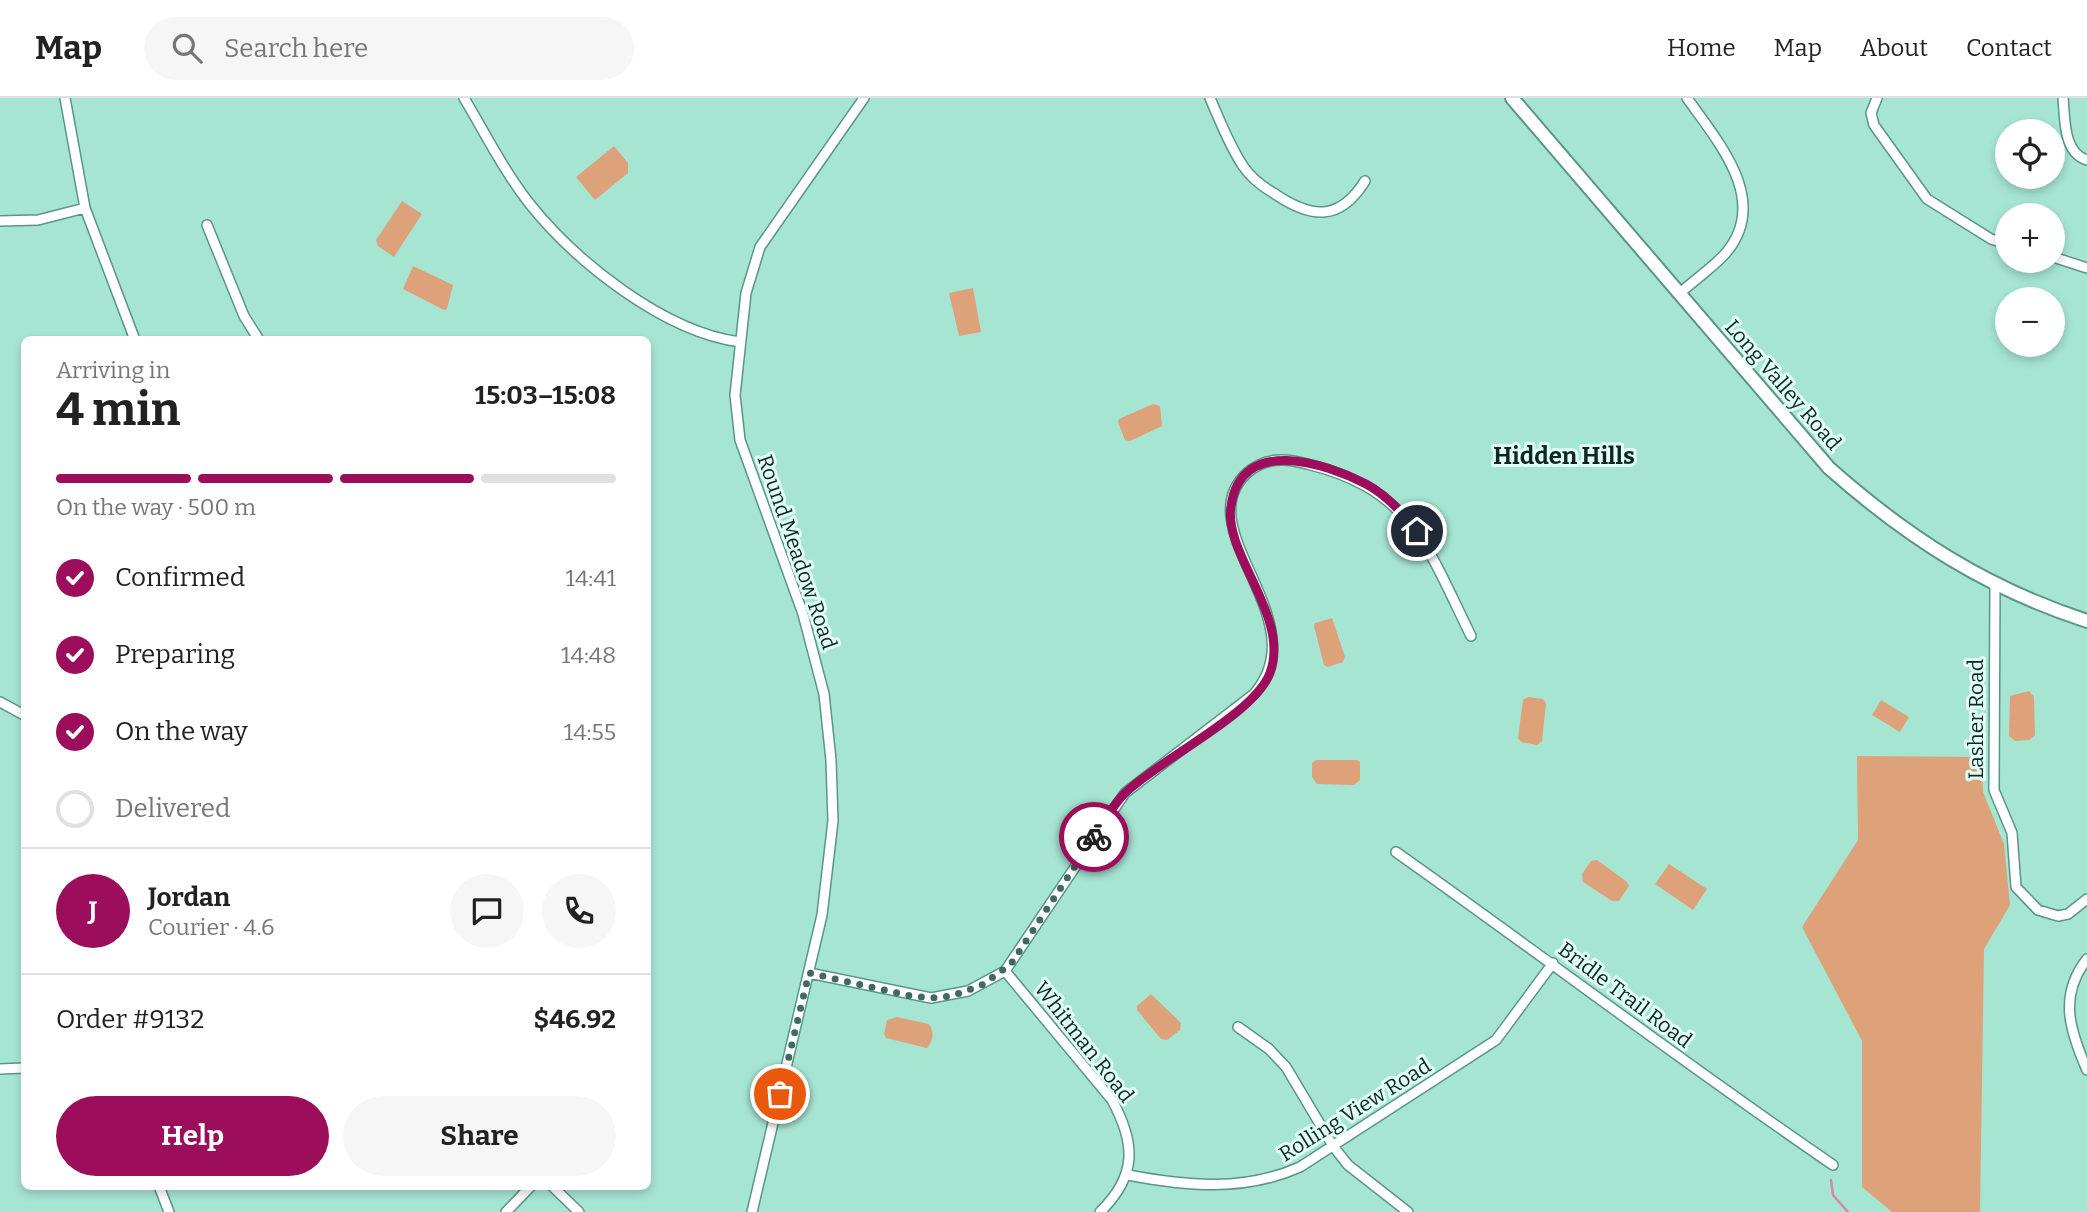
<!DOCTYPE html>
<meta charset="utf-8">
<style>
body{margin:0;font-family:Bitter,serif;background:#f6f6f6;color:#222;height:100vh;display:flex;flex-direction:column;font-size:26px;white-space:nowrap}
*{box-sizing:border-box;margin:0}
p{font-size:23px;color:#767676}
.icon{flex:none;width:38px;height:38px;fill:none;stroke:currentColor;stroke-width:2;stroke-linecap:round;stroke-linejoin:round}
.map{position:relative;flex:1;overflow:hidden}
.details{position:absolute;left:21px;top:238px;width:630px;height:854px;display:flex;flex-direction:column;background:#fff;border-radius:10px;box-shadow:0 4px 10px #0003}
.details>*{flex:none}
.controls{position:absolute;left:1995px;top:21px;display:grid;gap:14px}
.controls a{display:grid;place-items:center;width:70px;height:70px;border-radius:50%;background:#fff;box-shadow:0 4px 10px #0003;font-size:35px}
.pin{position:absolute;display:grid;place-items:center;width:60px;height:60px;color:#fff;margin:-30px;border:4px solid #fff;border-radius:50%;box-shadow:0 2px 7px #0007}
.courier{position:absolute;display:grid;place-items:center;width:70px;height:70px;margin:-35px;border:5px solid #9c0d5b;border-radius:50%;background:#fff;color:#222;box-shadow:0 2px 9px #0007}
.overview em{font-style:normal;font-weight:700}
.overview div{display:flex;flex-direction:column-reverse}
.overview{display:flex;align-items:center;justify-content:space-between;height:119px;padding:0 35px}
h1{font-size:46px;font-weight:700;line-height:52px}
.bar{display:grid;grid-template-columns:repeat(4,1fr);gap:10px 7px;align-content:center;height:84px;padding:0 35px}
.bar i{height:9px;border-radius:5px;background:#e0e0e0}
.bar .active{background:#9c0d5b}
.bar p{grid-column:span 4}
.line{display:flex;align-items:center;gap:18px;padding:0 35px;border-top:2px solid #e0e0e0}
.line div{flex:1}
.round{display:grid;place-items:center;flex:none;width:74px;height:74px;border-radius:37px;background:#f6f6f6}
ol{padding:0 35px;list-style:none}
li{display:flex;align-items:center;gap:21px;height:77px}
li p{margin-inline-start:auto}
li .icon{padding:7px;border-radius:50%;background:#9c0d5b;color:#fff;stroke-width:4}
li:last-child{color:#767676}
li i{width:38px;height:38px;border:4px solid #e0e0e0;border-radius:50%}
.primary-button{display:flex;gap:14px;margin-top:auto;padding:14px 35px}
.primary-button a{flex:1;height:80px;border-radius:42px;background:#9c0d5b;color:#fff;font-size:28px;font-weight:700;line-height:80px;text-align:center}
.primary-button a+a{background:#f6f6f6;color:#222}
header{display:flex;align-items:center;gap:42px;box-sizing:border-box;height:98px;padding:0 35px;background:#fff;border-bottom:2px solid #e0e0e0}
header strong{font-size:33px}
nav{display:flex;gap:38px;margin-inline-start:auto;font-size:24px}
.search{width:490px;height:63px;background:#f6f6f6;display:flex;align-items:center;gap:18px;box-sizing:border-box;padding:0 24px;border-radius:38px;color:#767676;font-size:26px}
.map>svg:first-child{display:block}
</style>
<header>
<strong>Map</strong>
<div class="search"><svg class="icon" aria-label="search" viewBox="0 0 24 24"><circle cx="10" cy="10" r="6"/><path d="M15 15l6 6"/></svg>Search here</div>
<nav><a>Home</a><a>Map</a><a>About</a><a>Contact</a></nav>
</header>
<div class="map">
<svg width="2087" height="1114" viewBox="0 0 2087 1114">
<rect width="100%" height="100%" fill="#a7e5d3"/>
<!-- green -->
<path fill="#dda279" d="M614,48L628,65V75L595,102L576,79Z
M402,103L422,116L394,159L378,148L376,142Z
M413,168L453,187L447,211L444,212L403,191Z
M973,190L981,234L959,238L949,195Z
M1153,306L1160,308L1162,328L1130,343L1125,342L1118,324L1119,321Z
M1332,520L1345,559L1343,564L1328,569L1324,567L1314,528L1315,525Z
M2029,593L2034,599L2035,637L2030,642L2015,643L2009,638L2010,598Z
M1528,599L1543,601L1546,605L1542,643L1537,647L1521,644L1518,640L1523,602Z
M1881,602L1909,619L1900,634L1872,617Z
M1857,658L1982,659L1983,694L2004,746L2010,807L1984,851L1980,1114H1892L1862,1089V943L1802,829L1858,742Z
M1316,662H1357L1360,664V682L1354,687L1317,686L1312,679V665Z
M1597,762L1626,783L1629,788L1619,803H1612L1583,784L1582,776L1591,763Z
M1669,766L1707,791L1693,812L1655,786Z
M1151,896L1181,925L1180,932L1167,942L1161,941L1137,912V908Z
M897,919L929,926C934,934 934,942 927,950L886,940L884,936L887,922Z"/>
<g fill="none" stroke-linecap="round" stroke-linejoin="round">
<!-- stream -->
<path stroke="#d28ba6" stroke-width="2.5" d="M1831,1082L1833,1097L1848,1114"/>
<defs>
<path id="street" d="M65,0L85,110L135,242
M464,0C485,35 504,73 529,105C576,164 664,234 740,244
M1210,0C1220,23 1229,47 1243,68C1251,80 1263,89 1275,96C1312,121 1340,123 1365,83
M1877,0L1871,15L1874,27L1927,101L1991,141L2007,146
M2063,0C2065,20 2063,55 2087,62
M0,123L38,122L85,110
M207,127L244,218L259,242
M2053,159L2087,170
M1679,196C1693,183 1711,171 1724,157C1772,104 1718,44 1687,0
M1995,486L1994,692L2012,735L2016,789L2038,812L2058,818L2068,816L2087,801
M0,604L24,617
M1396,754C1543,858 1685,966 1833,1067
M2087,861C2058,898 2070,933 2087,972
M1005,873L1112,1002C1136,1046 1137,1078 1100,1114
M809,875L931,900L968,893L1005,873L1125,695L1254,596C1319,522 1186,431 1247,375C1265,359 1286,360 1307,366C1412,391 1428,451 1471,538
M1238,929L1269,951L1286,969L1333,1048L1348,1067L1408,1114
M0,971L24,970
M1128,1077C1186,1088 1244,1094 1300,1069L1496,942L1553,865
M159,1088L169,1114
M552,1088L579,1114
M506,1114L531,1088
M752,1114L822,817L833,723L831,662L824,596L803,516L740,342L735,297L746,195L760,149L864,0"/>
<path id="secondary" d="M1512,0L1829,370C1908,440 1986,490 2087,523"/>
</defs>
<!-- street casing -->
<use href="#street" stroke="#5a9686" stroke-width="12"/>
<!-- secondary casing -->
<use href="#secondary" stroke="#5a9686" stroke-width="16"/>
<!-- street -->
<use href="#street" stroke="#fff" stroke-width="9"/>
<!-- secondary -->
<use href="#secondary" stroke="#fff" stroke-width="12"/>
</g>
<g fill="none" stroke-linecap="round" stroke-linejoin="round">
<!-- done -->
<path stroke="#42695f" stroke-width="7" stroke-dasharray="0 12.6" d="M780,996L809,875L911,898L932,900L952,898L982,887L1011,866L1094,739"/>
<!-- route -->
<path stroke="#9c0d5b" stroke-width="9" d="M1094,739C1103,725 1112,708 1124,696C1158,662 1254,617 1270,575C1291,519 1223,456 1231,408C1241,337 1325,365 1366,386C1387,397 1403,415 1417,433"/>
</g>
<g text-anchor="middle" stroke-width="6" stroke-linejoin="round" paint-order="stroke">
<!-- street labels -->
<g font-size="21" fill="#0c2620" stroke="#e0fef5">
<text transform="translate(1783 287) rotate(49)" y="7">Long Valley Road</text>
<text transform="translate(797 454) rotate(71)" y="7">Round Meadow Road</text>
<text transform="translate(1976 621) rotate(-90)" y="7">Lasher Road</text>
<text transform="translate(1625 897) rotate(37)" y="7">Bridle Trail Road</text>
<text transform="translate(1084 944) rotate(52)" y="7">Whitman Road</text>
<text transform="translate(1355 1012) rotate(-32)" y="7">Rolling View Road</text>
</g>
<!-- quarter labels -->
<g font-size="24" font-weight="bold" fill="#0c2620" stroke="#e0fef5">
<text x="1564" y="366">Hidden Hills</text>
</g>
</g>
</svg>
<div class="controls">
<a><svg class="icon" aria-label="locate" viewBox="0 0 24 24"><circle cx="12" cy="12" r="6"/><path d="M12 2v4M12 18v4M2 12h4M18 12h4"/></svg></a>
<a>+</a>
<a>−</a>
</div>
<div class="pin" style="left:780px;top:996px;background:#ea580c"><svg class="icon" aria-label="bag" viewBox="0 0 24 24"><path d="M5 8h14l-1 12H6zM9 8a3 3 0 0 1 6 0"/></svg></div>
<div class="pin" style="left:1417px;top:433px;background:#1f2937"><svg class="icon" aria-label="home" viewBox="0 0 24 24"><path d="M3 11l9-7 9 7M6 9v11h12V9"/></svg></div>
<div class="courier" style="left:1094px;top:739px"><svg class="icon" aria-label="bike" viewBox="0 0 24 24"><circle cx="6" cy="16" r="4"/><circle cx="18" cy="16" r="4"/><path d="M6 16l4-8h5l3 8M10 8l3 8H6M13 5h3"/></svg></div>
<section class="details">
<div class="overview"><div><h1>4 min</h1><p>Arriving in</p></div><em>15:03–15:08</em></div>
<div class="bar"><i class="active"></i><i class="active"></i><i class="active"></i><i></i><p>On the way · 500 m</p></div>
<ol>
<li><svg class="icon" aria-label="check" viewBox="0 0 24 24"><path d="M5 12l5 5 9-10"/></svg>Confirmed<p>14:41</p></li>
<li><svg class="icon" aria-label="check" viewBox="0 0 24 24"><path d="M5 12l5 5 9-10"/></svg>Preparing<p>14:48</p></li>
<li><svg class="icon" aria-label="check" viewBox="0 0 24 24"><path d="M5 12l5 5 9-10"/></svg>On the way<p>14:55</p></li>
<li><i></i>Delivered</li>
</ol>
<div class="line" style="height:126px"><b class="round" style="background:#9c0d5b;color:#fff">J</b><div><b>Jordan</b><p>Courier · 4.6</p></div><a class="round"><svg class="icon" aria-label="chat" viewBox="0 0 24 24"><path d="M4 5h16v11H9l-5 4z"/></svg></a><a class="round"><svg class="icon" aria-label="phone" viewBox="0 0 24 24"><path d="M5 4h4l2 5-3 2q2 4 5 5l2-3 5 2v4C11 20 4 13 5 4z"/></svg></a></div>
<div class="line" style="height:91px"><div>Order #9132</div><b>$46.92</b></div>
<div class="primary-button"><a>Help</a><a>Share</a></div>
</section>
</div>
